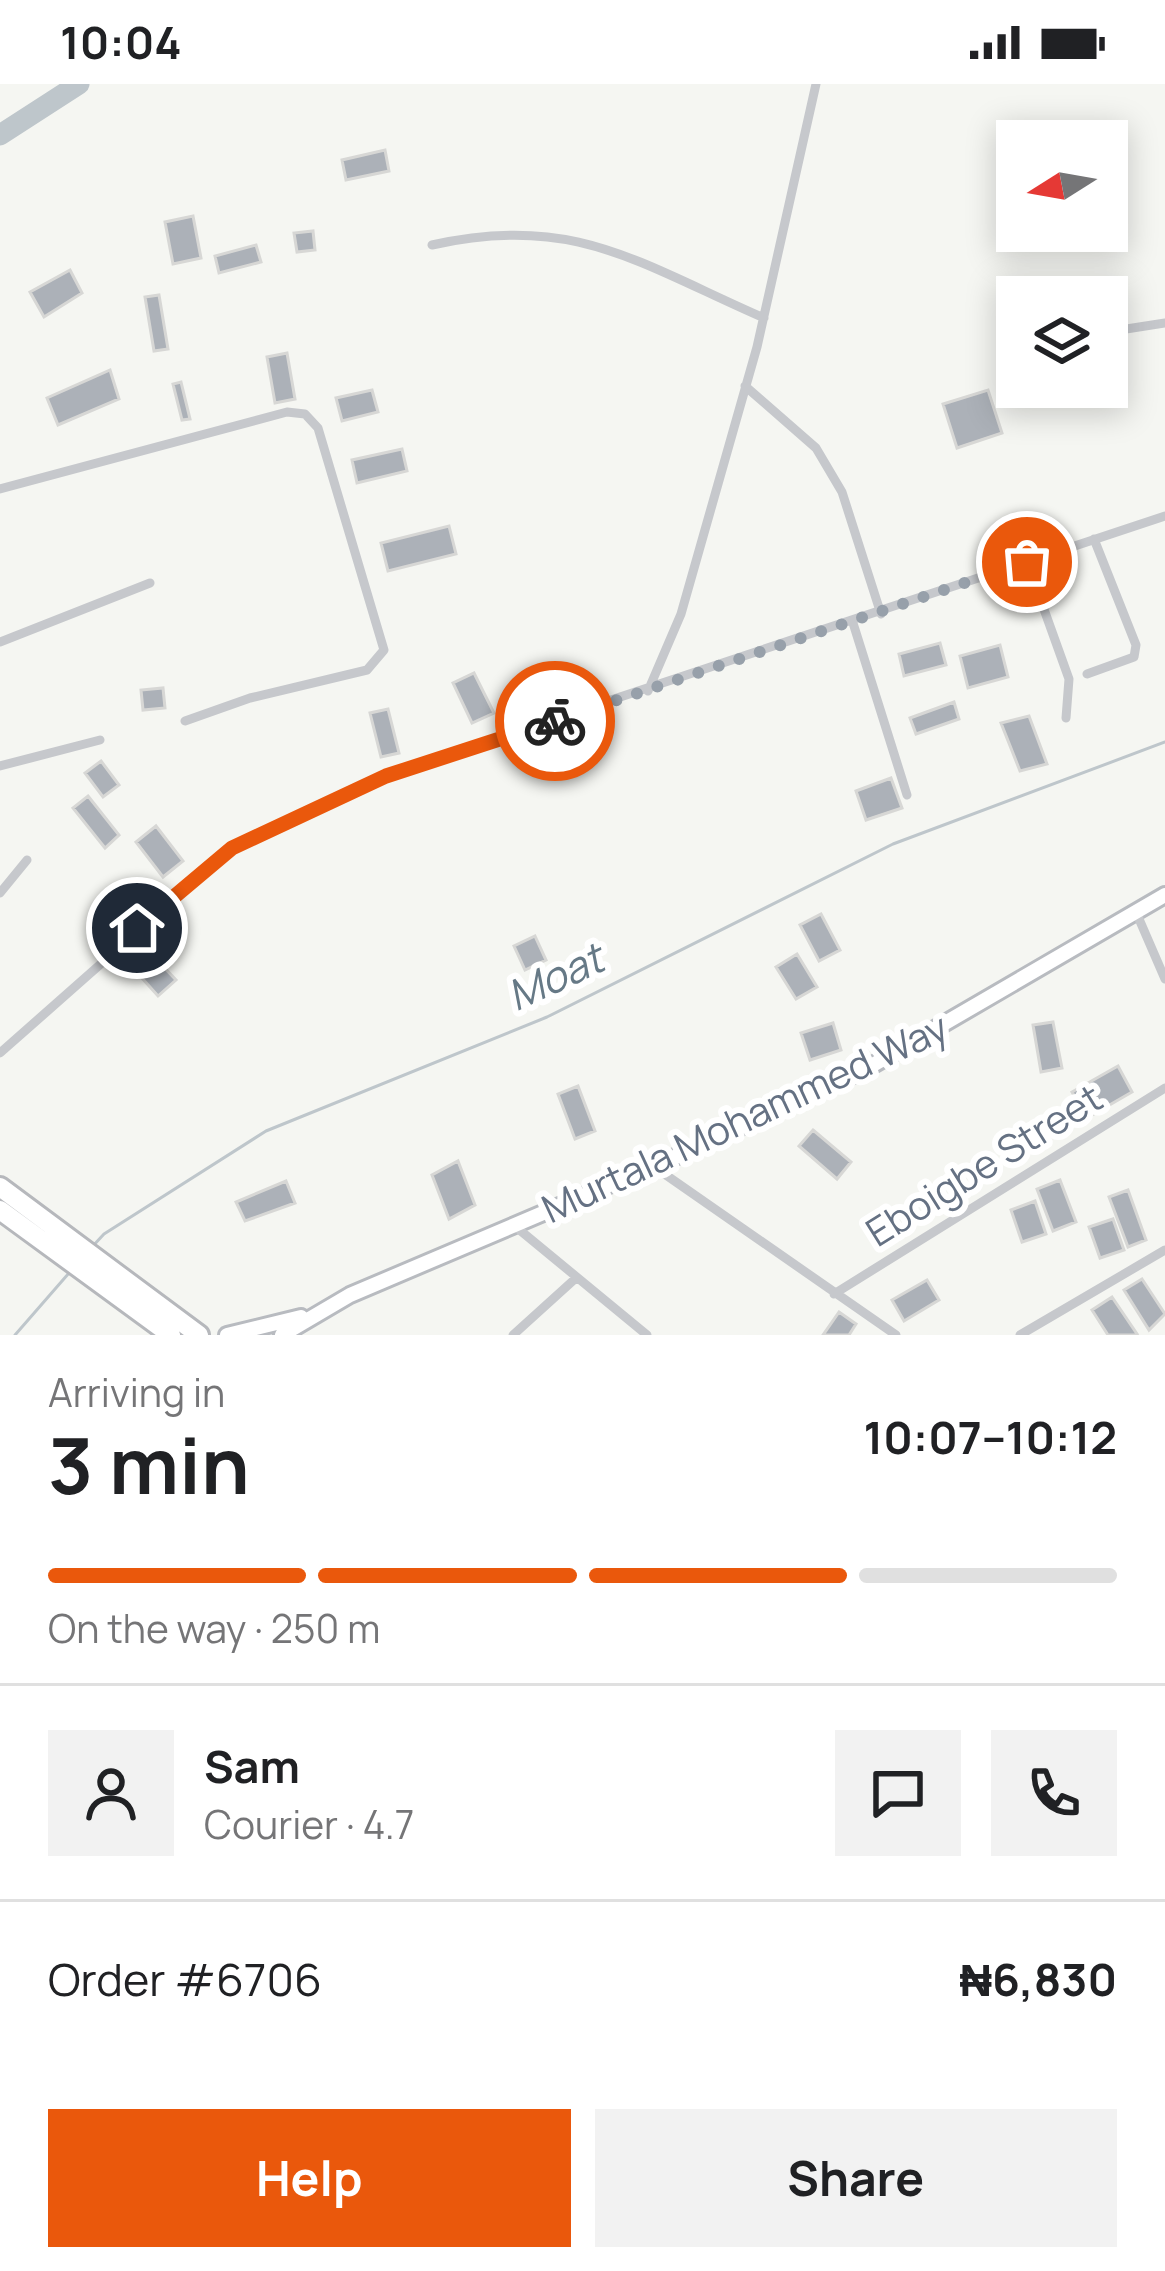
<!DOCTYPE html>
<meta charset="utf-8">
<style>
body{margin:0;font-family:Manrope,sans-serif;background:#f2f2f2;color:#202124;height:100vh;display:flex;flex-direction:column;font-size:45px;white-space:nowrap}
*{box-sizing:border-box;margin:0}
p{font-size:39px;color:#757577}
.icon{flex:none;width:66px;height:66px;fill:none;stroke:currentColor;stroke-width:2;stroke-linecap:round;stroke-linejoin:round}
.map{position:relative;height:1251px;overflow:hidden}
.details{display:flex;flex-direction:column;background:#fff;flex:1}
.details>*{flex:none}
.needle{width:78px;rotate:259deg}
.tools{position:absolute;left:996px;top:36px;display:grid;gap:24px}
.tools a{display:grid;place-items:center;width:132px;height:132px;border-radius:0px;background:#fff;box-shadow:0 6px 30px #0003;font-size:60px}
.pin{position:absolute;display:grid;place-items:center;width:102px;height:102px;color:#fff;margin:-51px;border:6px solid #fff;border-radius:50%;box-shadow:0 3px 12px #0007}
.courier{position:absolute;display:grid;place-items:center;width:120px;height:120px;margin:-60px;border:9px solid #ea580c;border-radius:50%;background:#fff;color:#222;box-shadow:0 3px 15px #0007}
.summary em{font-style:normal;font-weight:700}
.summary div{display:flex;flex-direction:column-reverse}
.summary{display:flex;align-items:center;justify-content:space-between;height:204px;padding:0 48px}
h1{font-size:78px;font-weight:700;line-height:90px}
.bar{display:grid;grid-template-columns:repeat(4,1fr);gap:18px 12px;align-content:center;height:144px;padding:0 48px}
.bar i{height:15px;border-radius:9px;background:#e0e0e0}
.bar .current{background:#ea580c}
.bar p{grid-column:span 4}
.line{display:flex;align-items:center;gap:30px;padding:0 48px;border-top:3px solid #e0e0e0}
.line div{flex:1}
.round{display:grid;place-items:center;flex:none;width:126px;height:126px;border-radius:0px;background:#f2f2f2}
.button{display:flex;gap:24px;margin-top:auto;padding:24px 48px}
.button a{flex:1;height:138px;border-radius:0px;background:#ea580c;color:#fff;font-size:48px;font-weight:700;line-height:138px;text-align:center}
.button a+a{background:#f2f2f2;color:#202124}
.status{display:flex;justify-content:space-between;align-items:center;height:84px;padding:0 60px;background:#fff;direction:ltr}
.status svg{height:33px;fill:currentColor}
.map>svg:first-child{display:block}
</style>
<div class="status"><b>10:04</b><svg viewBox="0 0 49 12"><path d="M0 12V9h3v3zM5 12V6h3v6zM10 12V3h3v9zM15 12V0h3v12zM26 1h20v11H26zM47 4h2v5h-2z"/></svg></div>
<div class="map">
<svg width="1165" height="1251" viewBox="0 0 1165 1251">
<rect width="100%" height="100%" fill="#f5f6f2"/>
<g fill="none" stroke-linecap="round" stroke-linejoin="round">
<!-- stream -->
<path stroke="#bec6cb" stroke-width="3" d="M91,1164L104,1150L266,1047L547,933L893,760L1165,658
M15,1251L69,1189"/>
<!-- river -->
<path stroke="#bec6cb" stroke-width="21" d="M0,51L79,0"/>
</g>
<!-- building -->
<path fill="#acb1b8" stroke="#d7d7d5" stroke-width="3" d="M385,66L389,87L346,96L342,76Z
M193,132L201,174L173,180L165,138Z
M313,147L315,166L297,168L294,149Z
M256,161L261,178L219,189L215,172Z
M70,186L82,209L44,233L30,208Z
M159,211L168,265L154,267L145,213Z
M287,269L295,315L275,319L267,273Z
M110,286L119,315L58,341L47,314Z
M181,298L190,335L182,336L173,300Z
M372,306L378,328L342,337L336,314Z
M988,306L1002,349L957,364L943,320Z
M402,365L407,387L357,399L352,376Z
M449,442L456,470L388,487L381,459Z
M940,559L946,581L904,592L899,570Z
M1000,561L1008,593L968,604L960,572Z
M474,589L494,629L472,639L453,599Z
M163,604L165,624L143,626L141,606Z
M954,618L959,635L916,650L910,634Z
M388,625L399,669L381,673L370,629Z
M1029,632L1047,680L1020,687L1001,639Z
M101,677L119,701L103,713L85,689Z
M891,694L902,724L866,736L856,707Z
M88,712L119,751L105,764L73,724Z
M156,742L183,777L163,793L136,758Z
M821,830L840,866L819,877L800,841Z
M535,852L546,876L525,886L514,862Z
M797,870L817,903L796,915L776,883Z
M158,877L176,896L158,912L141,893Z
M1053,938L1062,984L1041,988L1033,941Z
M833,939L841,966L810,976L801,949Z
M1118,982L1132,1008L1087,1034L1072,1008Z
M578,1002L595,1047L575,1055L558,1010Z
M813,1046L851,1078L837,1095L799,1062Z
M458,1077L475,1121L449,1135L432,1091Z
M1060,1096L1076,1138L1053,1147L1037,1105Z
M286,1097L295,1119L245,1137L236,1118Z
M1128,1106L1146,1156L1128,1163L1109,1113Z
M1035,1117L1046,1150L1022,1158L1011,1126Z
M1113,1135L1124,1166L1100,1174L1089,1143Z
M1142,1195L1165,1230L1149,1246L1124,1206Z
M927,1196L939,1216L904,1237L892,1216Z
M1112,1213L1137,1250L1135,1251H1108L1092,1226Z
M839,1228L856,1240L849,1251H823Z"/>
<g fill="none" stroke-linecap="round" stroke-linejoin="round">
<defs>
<path id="secondary" d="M227,1251L301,1233
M282,1251L350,1211L689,1067L866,985L1165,811"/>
<path id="highway" d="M0,1103L199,1251
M0,1126L171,1251"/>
</defs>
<!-- secondary casing -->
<use href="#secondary" stroke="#b8bbc0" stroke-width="20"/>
<!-- highway casing -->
<use href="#highway" stroke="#b6b8bc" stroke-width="24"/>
<!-- street -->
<path stroke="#c6c8cc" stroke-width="9" d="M432,161C573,129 638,179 764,234
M1107,248L1165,239
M745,302L816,364L842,408L881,530
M0,405L287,328L305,330L318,344L384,566L367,586L250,614L185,637
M1027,478L1069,595L1066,634
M853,539L907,711
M0,558L150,499
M1087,590L1134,573L1136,561L1094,455
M648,607L681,530L757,263L816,0
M0,682L100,656
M0,809L27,776
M1136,828L1165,895
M0,969L232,764L385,691L1165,432
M653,1082L896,1251
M516,1143L647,1251
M834,1210L1165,1004
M513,1251L576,1194
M1020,1251L1165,1166"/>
<!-- secondary -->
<use href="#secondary" stroke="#fff" stroke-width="14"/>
<!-- highway -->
<use href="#highway" stroke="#fff" stroke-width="18"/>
</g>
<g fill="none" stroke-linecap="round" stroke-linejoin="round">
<!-- done -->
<path stroke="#97a0aa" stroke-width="12" stroke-dasharray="0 21.6" d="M555,637L1027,478"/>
<!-- route -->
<path stroke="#ea580c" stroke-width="15" d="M137,844L232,764L386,692L555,637"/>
</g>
<g text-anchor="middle" stroke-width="12" stroke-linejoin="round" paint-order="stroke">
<!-- street labels -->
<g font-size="39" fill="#657183" stroke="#fff">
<text transform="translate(745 1034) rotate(-25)" y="14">Murtala Mohammed Way</text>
<text transform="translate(984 1081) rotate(-32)" y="14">Eboigbe Street</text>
</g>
<!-- water labels -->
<g font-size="42" font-style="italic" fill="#667986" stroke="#fff">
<text transform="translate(555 893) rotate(-25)" y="15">Moat</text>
</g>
</g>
</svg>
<div class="tools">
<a><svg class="needle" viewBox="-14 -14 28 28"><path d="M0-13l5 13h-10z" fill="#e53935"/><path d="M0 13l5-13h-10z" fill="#757577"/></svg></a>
<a><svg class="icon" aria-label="layers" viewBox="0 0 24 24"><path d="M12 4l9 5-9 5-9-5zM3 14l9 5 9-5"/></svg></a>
</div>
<div class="pin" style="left:1027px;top:478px;background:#ea580c"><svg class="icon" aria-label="bag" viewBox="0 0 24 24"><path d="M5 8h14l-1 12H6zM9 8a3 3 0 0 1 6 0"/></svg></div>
<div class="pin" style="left:137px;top:844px;background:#1f2937"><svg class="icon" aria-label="home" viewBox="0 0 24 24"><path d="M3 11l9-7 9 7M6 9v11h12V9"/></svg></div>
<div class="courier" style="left:555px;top:637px"><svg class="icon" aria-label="bike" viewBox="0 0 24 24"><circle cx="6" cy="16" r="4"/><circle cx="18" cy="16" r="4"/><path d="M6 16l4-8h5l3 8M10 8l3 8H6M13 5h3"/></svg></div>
</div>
<section class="details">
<div class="summary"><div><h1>3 min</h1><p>Arriving in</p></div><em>10:07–10:12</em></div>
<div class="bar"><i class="current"></i><i class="current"></i><i class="current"></i><i></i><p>On the way · 250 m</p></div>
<div class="line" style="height:216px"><a class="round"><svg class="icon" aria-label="person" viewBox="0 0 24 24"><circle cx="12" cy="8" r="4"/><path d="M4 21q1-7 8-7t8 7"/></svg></a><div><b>Sam</b><p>Courier · 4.7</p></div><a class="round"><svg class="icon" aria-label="chat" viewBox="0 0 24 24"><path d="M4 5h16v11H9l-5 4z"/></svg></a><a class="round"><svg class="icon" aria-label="phone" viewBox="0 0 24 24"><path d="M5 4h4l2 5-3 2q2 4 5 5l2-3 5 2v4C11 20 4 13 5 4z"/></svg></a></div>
<div class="line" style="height:156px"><div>Order #6706</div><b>₦6,830</b></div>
<div class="button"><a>Help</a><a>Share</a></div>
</section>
